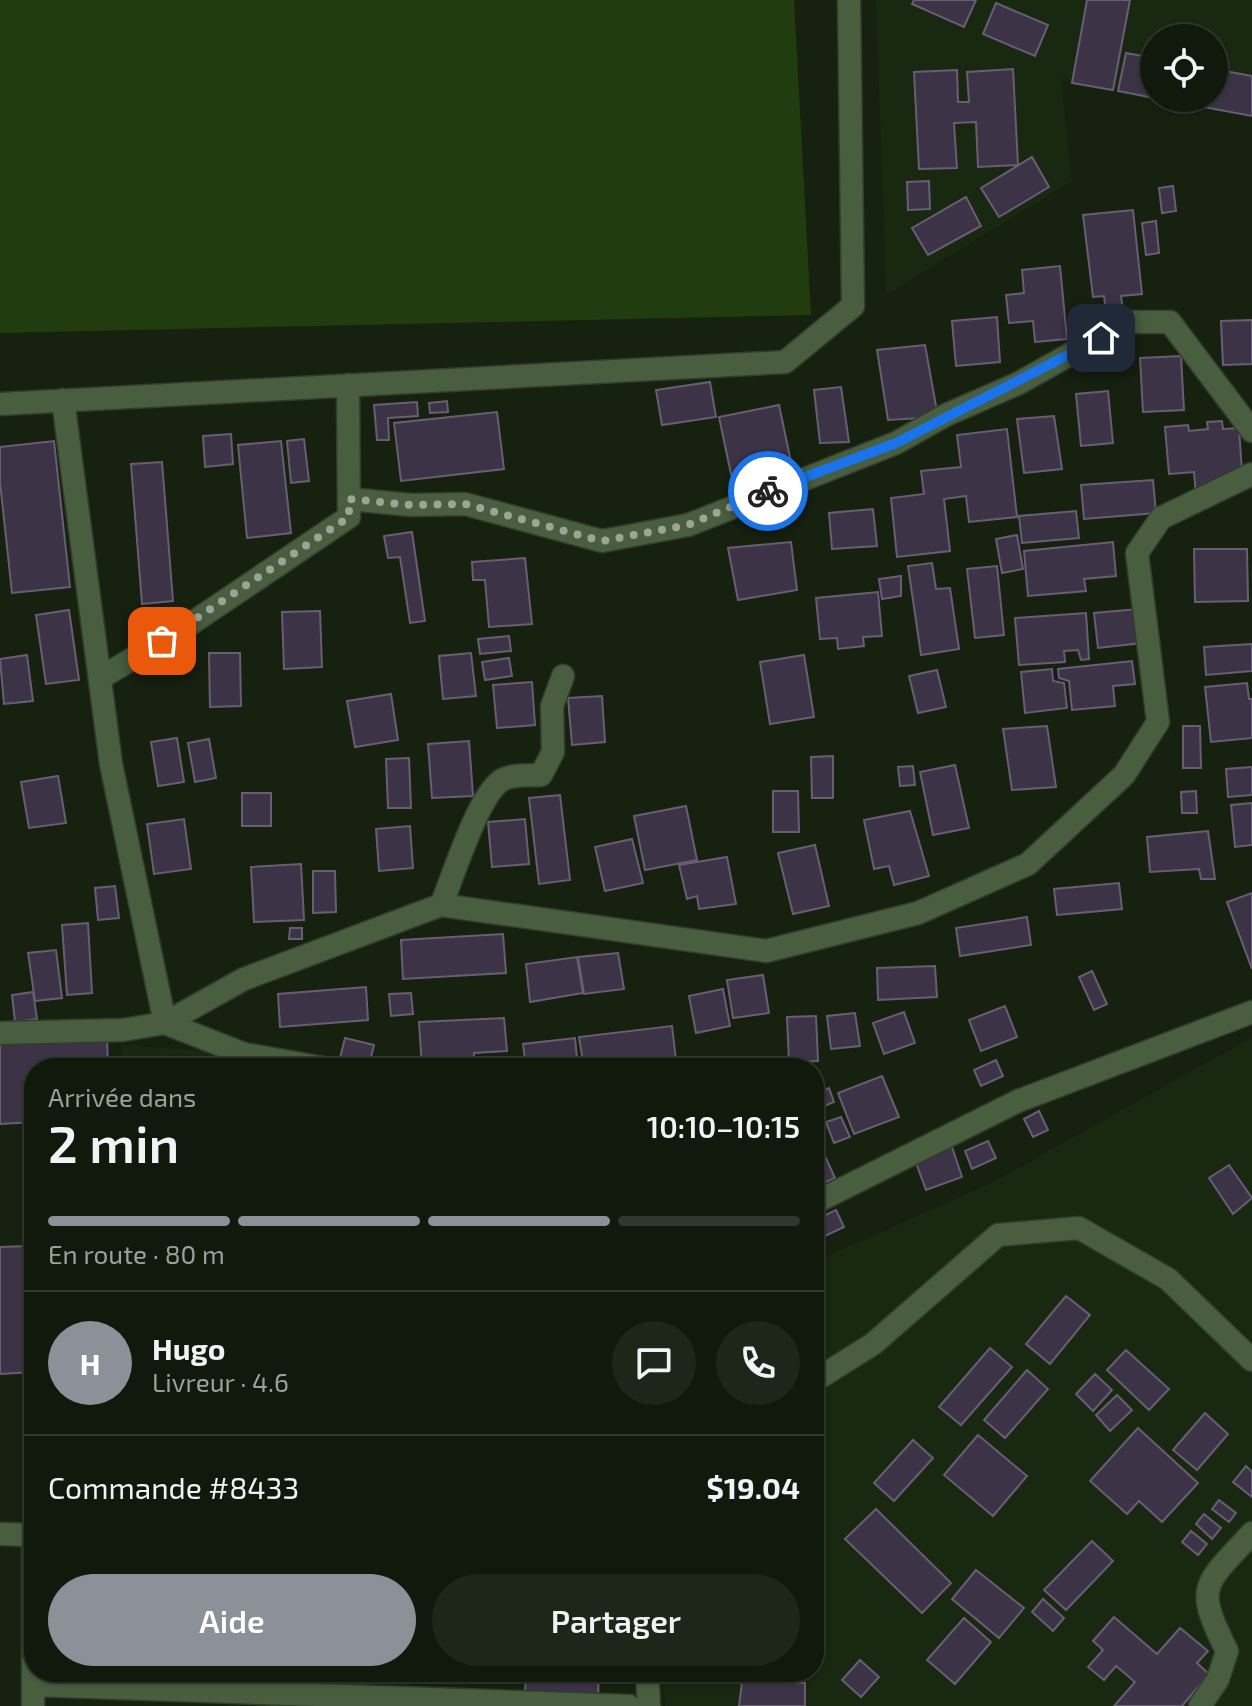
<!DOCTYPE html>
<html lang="fr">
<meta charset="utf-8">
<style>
body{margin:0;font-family:"Exo 2",sans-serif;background:#1e261a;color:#f1f3f6;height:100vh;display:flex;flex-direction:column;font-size:30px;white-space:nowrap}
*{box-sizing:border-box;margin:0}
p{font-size:26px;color:#9ca09d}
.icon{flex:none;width:44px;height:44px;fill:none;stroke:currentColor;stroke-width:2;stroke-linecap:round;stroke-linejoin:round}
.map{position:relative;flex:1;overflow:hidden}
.sheet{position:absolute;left:24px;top:1058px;width:800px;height:624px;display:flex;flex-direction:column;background:#10190c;border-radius:32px;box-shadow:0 2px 6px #0004,0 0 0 2px #30382d}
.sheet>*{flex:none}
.buttons{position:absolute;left:1140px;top:24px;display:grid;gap:16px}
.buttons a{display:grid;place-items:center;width:88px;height:88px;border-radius:50%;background:#10190c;box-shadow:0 2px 6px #0004,0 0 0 2px #30382d;font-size:40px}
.pin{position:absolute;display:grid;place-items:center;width:68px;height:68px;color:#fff;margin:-34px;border-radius:16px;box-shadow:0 4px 12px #0006}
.courier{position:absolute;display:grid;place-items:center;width:80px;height:80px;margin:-40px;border:6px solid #1a73e8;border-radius:50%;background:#fff;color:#222;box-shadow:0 2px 10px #0007}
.summary em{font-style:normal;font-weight:600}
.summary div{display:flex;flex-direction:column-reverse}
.summary{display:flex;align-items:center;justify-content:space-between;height:136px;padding:0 24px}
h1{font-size:52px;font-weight:600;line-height:60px}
.bar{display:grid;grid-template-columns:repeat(4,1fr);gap:12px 8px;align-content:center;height:96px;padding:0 24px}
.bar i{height:10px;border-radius:6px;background:#30382d}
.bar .active{background:#8c9099}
.bar p{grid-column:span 4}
.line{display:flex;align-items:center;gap:20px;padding:0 24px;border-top:2px solid #30382d}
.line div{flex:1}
.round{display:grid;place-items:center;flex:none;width:84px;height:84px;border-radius:42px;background:#1e261a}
.button{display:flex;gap:16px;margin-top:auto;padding:16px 24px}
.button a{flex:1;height:92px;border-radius:48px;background:#8c9099;color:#fff;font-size:32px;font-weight:600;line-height:92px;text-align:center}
.button a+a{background:#1e261a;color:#f1f3f6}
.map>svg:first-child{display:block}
</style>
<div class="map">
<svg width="1252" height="1706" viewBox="0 0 1252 1706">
<rect width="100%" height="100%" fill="#162110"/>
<!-- built -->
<path fill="#192811" d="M876,0H1252V112L1214,98V38H1154V95L1061,79L1072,181L886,295Z
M1252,1037V1706H665L664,1672H814V1262L995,1181Z
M122,1045L233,1053L235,1068H122Z
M34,1152V1221H25V1153Z"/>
<!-- green -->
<path fill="#213d10" d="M0,0H794L811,315L0,333Z"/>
<!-- building -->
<path fill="#3c3347" stroke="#685e74" stroke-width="2" d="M914,0H976L964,27L912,4Z
M1087,0H1130L1113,90L1072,83Z
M996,3L1048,25L1035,56L983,34Z
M1126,53L1154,58V98L1118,91Z
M1013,69L1018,165L978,167L976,122L954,123L957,168L919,169L914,72L957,70L958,102H969L967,72Z
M1214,69L1252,76V116L1155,98H1214Z
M1032,157L1049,187L999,217L981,188Z
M929,181L930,209L908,210L907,182Z
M1173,186L1176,211L1162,213L1159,188Z
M966,197L981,226L928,255L912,228Z
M1133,210L1142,294L1121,296L1123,311L1106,313L1104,296L1093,297L1083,215Z
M1156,221L1159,253L1146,255L1142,223Z
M1060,266L1067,339L1035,342L1033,321L1009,323L1006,295L1024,293L1022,270Z
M997,317L1000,362L956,366L952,321Z
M1252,320V364L1223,365L1221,321Z
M925,345L938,417L888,420L877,350Z
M1181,356L1184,410L1143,412L1140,358Z
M710,382L716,417L662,425L656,390Z
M841,387L849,442L820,443L814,390Z
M1108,391L1113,443L1081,446L1076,394Z
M447,401L448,412L430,413L429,403Z
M417,402L418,416L388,418L389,440H377L374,405Z
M779,405L794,476L746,485L743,472L731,474L719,417Z
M497,412L504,469L401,481L394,423Z
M1054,416L1062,469L1024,473L1017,419Z
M1222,421L1223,429L1239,428L1242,472L1196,495L1194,472L1169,474L1165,427L1188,425L1189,431L1208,429L1207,422Z
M1007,429L1017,517L969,522L966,496L944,499L950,551L897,557L891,498L924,494L921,471L961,467L957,435Z
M231,434L233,464L205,467L203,436Z
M304,439L309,481L291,483L287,441Z
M54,441L70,587L12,593L0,482V447Z
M281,441L291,533L247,538L238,445Z
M162,462L173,601L142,604L131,464Z
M1153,480L1156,513L1084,519L1081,485Z
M873,509L877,546L832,549L829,513Z
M1076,511L1079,538L1022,543L1019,516Z
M412,532L425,621L410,623L400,557L388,558L384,536Z
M1017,535L1023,569L1002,573L996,539Z
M791,542L797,590L738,600L728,548Z
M1113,542L1116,576L1084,579L1086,591L1028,596L1024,551Z
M1194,549H1247L1248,601L1195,602Z
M525,558L532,624L489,627L485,580H473L472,562Z
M932,563L936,589L950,588L959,649L921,655L908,566Z
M997,566L1004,635L975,638L967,569Z
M901,576V596L882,599L879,579Z
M878,592L882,636L863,637L864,646L838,649L837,638L820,639L816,598Z
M1138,609L1142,643L1098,648L1094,613Z
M69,610L79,680L46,684L36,615Z
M320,611L322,667L284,669L282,612Z
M1086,613L1089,659L1081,660L1078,650L1064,651L1065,662L1019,665L1015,618Z
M509,636L511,651L480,654L478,639Z
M1252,644V671L1206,675L1204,647Z
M209,653H240L241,706L210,707Z
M471,653L476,696L443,699L439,656Z
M27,655L33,701L4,704L0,659Z
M804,655L814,717L770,724L760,662Z
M509,658L512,676L485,680L482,662Z
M1132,661L1135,684L1113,686L1115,706L1072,710L1069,681L1059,678L1058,669Z
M1052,669L1053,681L1064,683L1067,708L1025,713L1021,672Z
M937,670L946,707L918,713L909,676Z
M532,682L535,725L497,728L493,685Z
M1247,683L1249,699H1252V738L1211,742L1205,687Z
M391,694L398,740L355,747L347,701Z
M602,696L605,742L572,745L568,698Z
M1047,726L1056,787L1012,790L1003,729Z
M1183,726H1200L1201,768H1183Z
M177,738L184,782L158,786L151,742Z
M209,739L216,778L195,782L188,743Z
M469,741L473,796L432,798L428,744Z
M833,756V798H812L811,757Z
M409,758L411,808H388L386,759Z
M955,765L969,828L933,835L920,772Z
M913,766L915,785L900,786L898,767Z
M1252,767V795L1228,797L1226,769Z
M58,776L66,823L29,828L21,782Z
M773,791H798L799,832H773Z
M1196,791L1197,813H1182L1181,792Z
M242,793H271V826H242Z
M560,795L570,880L539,884L529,798Z
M1252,803V845L1235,847L1231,805Z
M686,806L697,860L645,870L634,816Z
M910,811L929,876L894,885L889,866L874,869L864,820Z
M184,819L191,869L154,874L147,824Z
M525,819L529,864L492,867L488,822Z
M410,826L413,868L379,871L376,829Z
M1208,831L1215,879H1201L1199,869L1150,872L1147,837Z
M632,839L643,883L605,891L595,847Z
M815,845L829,906L793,914L778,853Z
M727,857L736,904L699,909L697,896L687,899L679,865Z
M301,864L304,920L254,922L251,867Z
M313,871H335L336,912L313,913Z
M1119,883L1122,909L1057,915L1054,889Z
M115,886L119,918L98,920L95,888Z
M1252,893V969L1227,902Z
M1027,917L1031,945L960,956L956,928Z
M88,923L92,993L67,995L62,925Z
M290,928H302V939H289Z
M503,934L506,973L403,979L401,940Z
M56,950L62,998L35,1001L28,953Z
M618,953L624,989L584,994L578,957Z
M577,957L583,993L530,1002L526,964Z
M935,966L937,997L878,1000L877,968Z
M1092,971L1107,1004L1094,1010L1079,977Z
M763,975L769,1013L733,1018L727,980Z
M366,987L368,1020L280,1027L278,994Z
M723,989L730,1026L696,1033L689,996Z
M33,992L37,1019L15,1022L12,995Z
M411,993L413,1014L391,1016L389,994Z
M1005,1006L1017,1037L981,1051L969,1020Z
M904,1012L915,1043L884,1054L873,1023Z
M855,1013L860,1046L831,1049L827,1016Z
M816,1016L818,1061L789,1062L787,1017Z
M504,1018L507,1051L474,1053V1068H422L419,1022Z
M672,1026L676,1060L584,1068L579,1037Z
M107,1036L108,1068H34V1122L0,1124V1041Z
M345,1038L374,1045L369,1066L340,1058Z
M575,1038L578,1068H526L523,1044Z
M225,1059L226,1068H131Z
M996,1060L1003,1076L981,1086L974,1070Z
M701,1064L702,1068L661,1066Z
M882,1076L899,1117L854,1134L838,1093Z
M829,1088L834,1102L820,1108L815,1094Z
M1039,1111L1048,1130L1033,1137L1024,1119Z
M841,1117L850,1137L834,1143L826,1122Z
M814,1132L835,1178L814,1187Z
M988,1141L996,1158L972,1169L965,1151Z
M952,1147L962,1177L926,1190L915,1160Z
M1229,1165L1252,1198L1233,1214L1209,1178Z
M836,1210L844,1227L823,1237L815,1220Z
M28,1246L33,1372L0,1374V1247Z
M1066,1296L1090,1315L1050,1364L1026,1344Z
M990,1348L1012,1367L961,1425L939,1407Z
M1126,1350L1169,1389L1149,1410L1107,1370Z
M1027,1370L1048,1389L1005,1438L984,1420Z
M1095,1374L1112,1390L1093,1411L1076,1394Z
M1117,1395L1132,1410L1110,1431L1096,1415Z
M1205,1413L1228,1434L1197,1470L1173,1450Z
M1138,1428L1198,1483L1162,1522L1139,1501L1127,1514L1090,1481Z
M978,1435L1027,1476L993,1516L944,1475Z
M913,1440L933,1458L894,1501L874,1483Z
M1246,1466L1252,1472V1497L1233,1482Z
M1219,1500L1236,1513L1229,1522L1212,1509Z
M876,1509L951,1583L922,1613L845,1539Z
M1204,1514L1221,1528L1212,1539L1196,1524Z
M1191,1531L1207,1544L1198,1555L1182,1542Z
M1092,1541L1113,1561L1066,1610L1044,1590Z
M976,1570L1024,1608L999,1638L952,1599Z
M1043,1599L1064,1618L1053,1631L1032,1612Z
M1114,1617L1157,1654L1180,1628L1208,1651L1197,1663L1209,1674L1182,1706H1114L1135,1682L1116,1666L1104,1680L1088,1667L1103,1650L1093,1641Z
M964,1618L991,1642L955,1684L927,1660Z
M860,1660L879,1677L861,1697L842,1680Z
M526,1672H599L598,1696L525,1693Z
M742,1682L805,1683V1706H739Z"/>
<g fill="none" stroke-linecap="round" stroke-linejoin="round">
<defs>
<path id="minor" d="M63,400L111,764L165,1023L244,1054L324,1068
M0,404L785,362L853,306L849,0
M349,499L411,505L465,504L602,541L688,525L896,443L946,415L1019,383L1128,322H1170L1252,431
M100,678L183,629L349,517L348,385
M441,905C453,878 479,790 504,779C514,774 530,776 541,775L553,752L552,706L563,676
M0,1033L123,1030L165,1023L244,979L441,905L766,951L918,913L1028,864L1124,775L1158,722L1137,553L1161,518L1252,474
M814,1203L1018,1101L1252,1012
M814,1381L873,1344L998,1235L1079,1228L1168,1279L1252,1360
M0,1534L34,1535
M33,1535V1706
M647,1672L649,1706
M33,1685L629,1706
M1200,1706L1218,1679L1227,1651C1193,1584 1205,1585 1252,1533"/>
</defs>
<!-- minor casing -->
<use href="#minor" stroke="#333d2d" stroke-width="25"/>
<!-- minor -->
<use href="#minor" stroke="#485e3e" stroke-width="22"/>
</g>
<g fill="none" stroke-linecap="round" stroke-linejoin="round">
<!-- done -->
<path stroke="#9ba497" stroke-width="8" stroke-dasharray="0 14.4" d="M162,641L349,517V499L411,505L465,504L602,541L688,525L768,491"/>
<!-- route -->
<path stroke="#1a73e8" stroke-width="10" d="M768,491L896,443L1101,338"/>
</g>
</svg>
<div class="buttons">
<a><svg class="icon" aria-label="locate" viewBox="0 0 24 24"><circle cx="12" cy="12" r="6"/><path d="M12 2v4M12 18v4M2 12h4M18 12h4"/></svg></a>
</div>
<div class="pin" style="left:162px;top:641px;background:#ea580c"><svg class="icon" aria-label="bag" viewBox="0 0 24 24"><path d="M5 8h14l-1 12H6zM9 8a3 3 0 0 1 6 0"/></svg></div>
<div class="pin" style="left:1101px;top:338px;background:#1f2937"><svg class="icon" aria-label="home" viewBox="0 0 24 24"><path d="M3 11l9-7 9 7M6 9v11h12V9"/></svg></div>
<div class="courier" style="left:768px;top:491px"><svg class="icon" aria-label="bike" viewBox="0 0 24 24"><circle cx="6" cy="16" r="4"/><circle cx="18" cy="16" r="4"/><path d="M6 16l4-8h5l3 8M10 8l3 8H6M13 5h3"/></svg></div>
<section class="sheet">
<div class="summary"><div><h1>2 min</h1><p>Arrivée dans</p></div><em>10:10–10:15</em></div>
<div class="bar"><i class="active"></i><i class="active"></i><i class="active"></i><i></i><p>En route · 80 m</p></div>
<div class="line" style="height:144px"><b class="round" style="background:#8c9099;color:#fff">H</b><div><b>Hugo</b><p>Livreur · 4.6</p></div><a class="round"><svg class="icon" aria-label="chat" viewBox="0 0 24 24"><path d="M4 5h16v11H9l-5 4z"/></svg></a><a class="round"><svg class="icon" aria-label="phone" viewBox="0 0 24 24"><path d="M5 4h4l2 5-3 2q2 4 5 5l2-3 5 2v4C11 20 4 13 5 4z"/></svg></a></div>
<div class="line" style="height:104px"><div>Commande #8433</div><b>$19.04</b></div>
<div class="button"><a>Aide</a><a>Partager</a></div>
</section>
</div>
